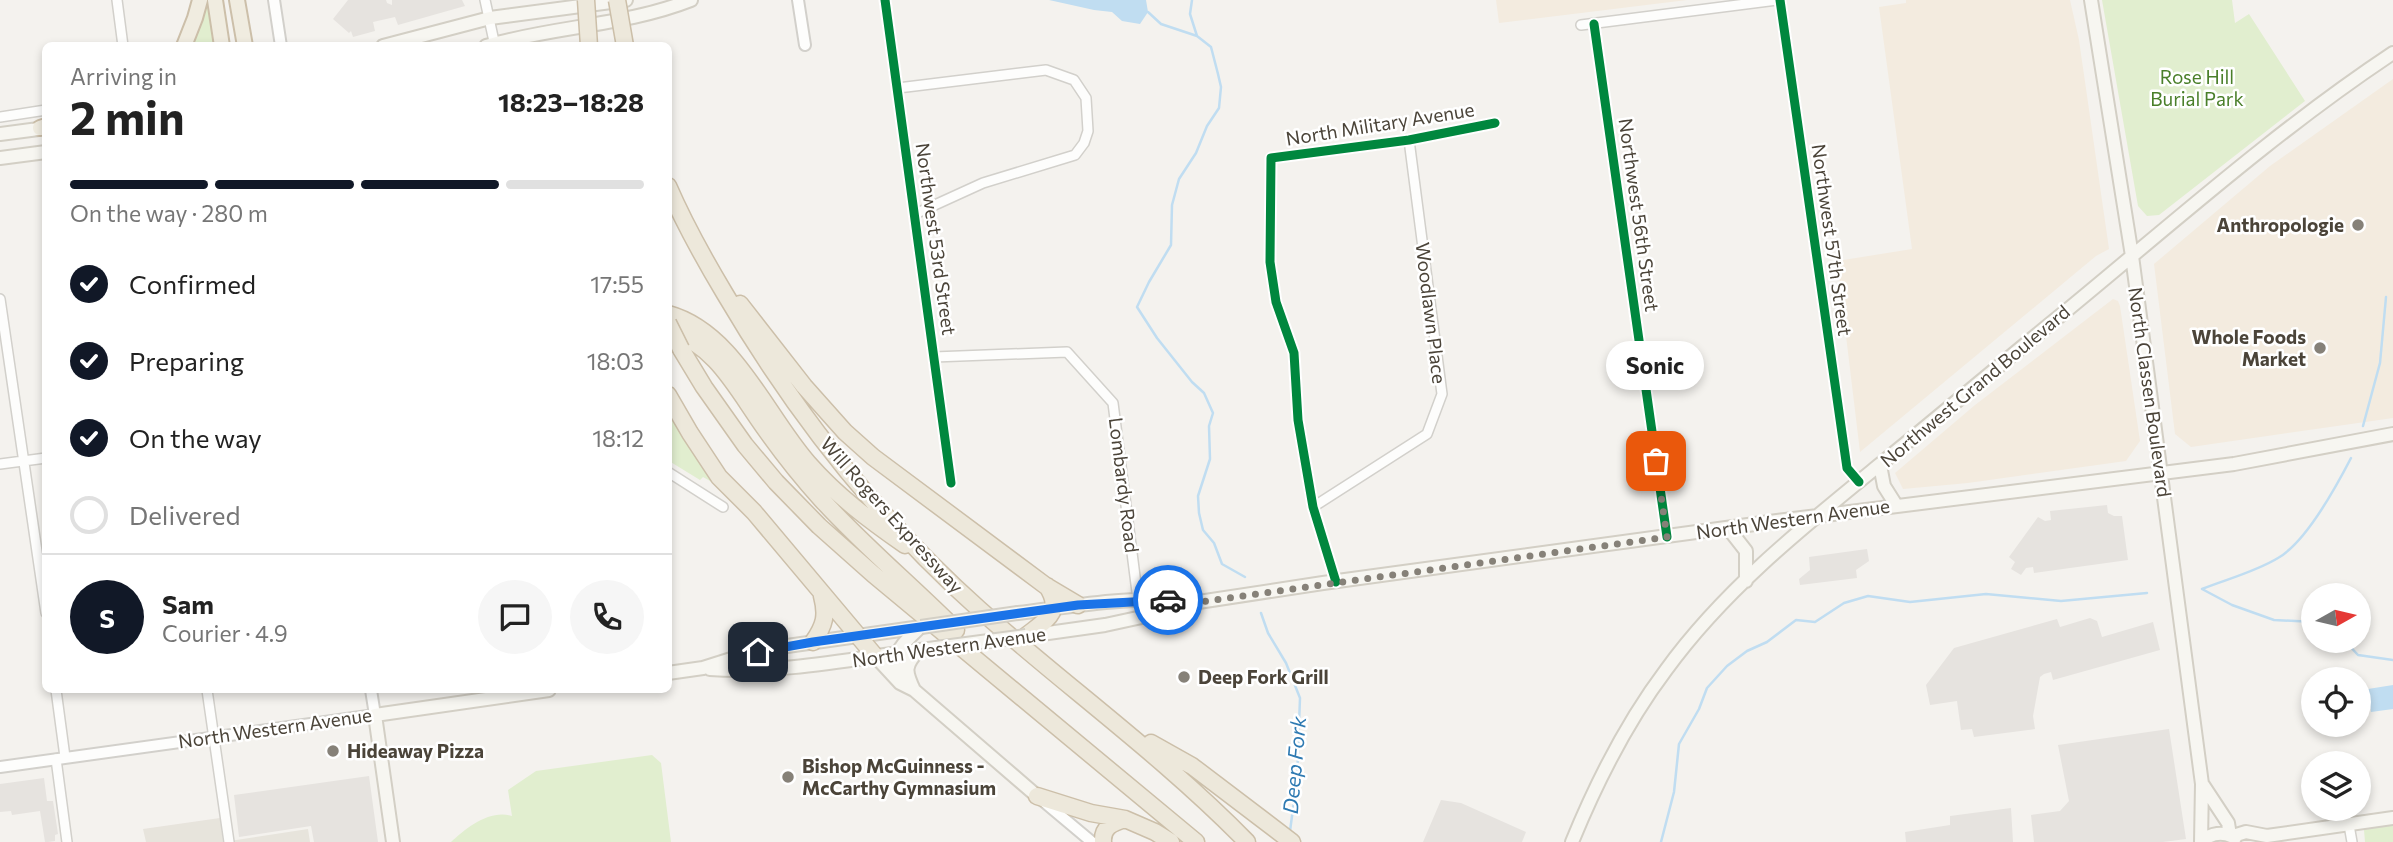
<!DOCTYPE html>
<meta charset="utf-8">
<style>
body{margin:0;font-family:Commissioner,sans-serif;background:#f6f6f6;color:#222;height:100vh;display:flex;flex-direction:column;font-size:26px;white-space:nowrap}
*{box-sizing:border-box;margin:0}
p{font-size:23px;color:#767676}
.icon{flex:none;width:38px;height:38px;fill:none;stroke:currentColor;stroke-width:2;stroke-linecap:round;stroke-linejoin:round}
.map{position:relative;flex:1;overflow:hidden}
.details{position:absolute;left:42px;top:42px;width:630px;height:651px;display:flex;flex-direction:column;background:#fff;border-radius:10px;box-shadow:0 4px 10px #0003}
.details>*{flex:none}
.needle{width:46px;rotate:82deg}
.fabs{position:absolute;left:2301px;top:583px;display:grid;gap:14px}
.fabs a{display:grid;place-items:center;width:70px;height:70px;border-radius:50%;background:#fff;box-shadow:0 4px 10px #0003;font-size:35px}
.pin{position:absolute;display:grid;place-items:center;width:60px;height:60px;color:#fff;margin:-30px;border-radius:14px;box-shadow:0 4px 10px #0006}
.courier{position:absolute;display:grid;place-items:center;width:70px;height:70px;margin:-35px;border:5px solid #1a73e8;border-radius:50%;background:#fff;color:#222;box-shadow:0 2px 9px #0007}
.bubble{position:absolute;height:49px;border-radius:24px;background:#fff;box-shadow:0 4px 10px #0003;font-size:23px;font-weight:700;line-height:49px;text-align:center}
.overview em{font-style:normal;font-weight:700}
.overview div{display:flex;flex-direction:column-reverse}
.overview{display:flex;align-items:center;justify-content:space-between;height:119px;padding:0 28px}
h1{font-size:46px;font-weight:700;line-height:52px}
.bar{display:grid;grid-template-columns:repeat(4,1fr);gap:10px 7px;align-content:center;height:84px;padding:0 28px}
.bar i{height:9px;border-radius:5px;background:#e0e0e0}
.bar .current{background:#111827}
.bar p{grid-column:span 4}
.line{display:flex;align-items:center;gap:18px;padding:0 28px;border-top:2px solid #e0e0e0}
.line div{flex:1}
.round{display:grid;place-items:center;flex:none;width:74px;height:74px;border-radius:37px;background:#f6f6f6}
ol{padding:0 28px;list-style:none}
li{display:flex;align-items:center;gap:21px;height:77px}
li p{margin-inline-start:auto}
li .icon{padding:7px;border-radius:50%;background:#111827;color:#fff;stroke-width:4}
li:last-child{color:#767676}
li i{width:38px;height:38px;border:4px solid #e0e0e0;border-radius:50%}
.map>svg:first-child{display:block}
</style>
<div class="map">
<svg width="2393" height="842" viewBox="0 0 2393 842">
<rect width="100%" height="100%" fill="#f4f2ee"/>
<!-- residential -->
<path fill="#e7e4dc" d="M220,818L223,842L308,829L310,842H146L143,829Z"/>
<!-- commercial -->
<path fill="#f3ebdf" d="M1496,0H1687L1499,23Z
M1906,0H2070L2079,40L2109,249L2096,256L1860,452L1837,261L1912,249L1879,7L1906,3Z
M2393,79V418L2191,447L2175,434L2154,264L2270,166Z
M2113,299L2118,301L2120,306L2140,441L2126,461L1968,483L1903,489L1895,473L1975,405Z"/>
<!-- green -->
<path fill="#e1eecf" d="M2102,0H2232L2235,23L2249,14L2305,101L2159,215L2147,216L2138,206Z
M205,6H209L217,45L191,46Z
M668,404L726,490L703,477L700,480L669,461Z
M652,755L661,763L671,842H451C466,828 490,809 512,816L508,790L536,771Z
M2393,824V842H2365L2364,830L2366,828Z"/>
<!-- parking -->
<path fill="#e6e3df" d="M348,0H386L387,3L392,5V0H462L465,6L398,25L395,17L373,22L375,31L353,37L351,31L349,33L333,19Z
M2107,505L2108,513L2114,516H2122L2128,560L2034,573L2033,567L2026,568L2021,575L2011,569L2015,562L2009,557L2038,517L2045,521L2051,520L2050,511Z
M1867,549L1869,561L1856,570L1857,578L1800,585L1799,579L1810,570L1809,557Z
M2090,618L2097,621L2102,637L2153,622L2160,650L2053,680L2051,672L2044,674L2040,677L2033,716L2035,729L1974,737L1972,729L1961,730L1957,701L1930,705L1926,685L1954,648L2057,619L2060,627Z
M2169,729L2186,839L2163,842H2034L2031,815L2060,811L2069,801L2058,745Z
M369,776L378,842H314L311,826L239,837L234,795Z
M44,778L47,801H53L58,834L55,835V841L48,842H45L40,811L12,815L11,811L0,812V784Z
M1441,800L1461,803L1526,832L1522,842H1423Z
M2011,808L2013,842H1906L1905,832L1950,825V816Z"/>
<!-- water -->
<path fill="#c0ddf1" d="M1049,0H1146L1148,12L1140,24L1122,21L1112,12L1094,10Z
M2393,685V709L2371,712L2368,689Z"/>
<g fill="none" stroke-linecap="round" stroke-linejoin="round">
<!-- stream -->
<path stroke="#c0ddf1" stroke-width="2.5" d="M1192,0L1190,14L1197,36L1211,47L1218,74L1221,87L1219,108L1207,126L1196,153L1179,179L1172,205L1171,245L1149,282L1137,307L1157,338L1192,382L1204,393L1213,413L1209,426L1210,459L1198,496L1199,513L1203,530L1214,543L1222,564L1245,577
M1148,12L1161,24L1197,36
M2363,426L2380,363L2386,297
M2202,589C2227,579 2255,572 2278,558C2306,542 2336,487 2351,458
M2202,589L2232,605L2274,620L2314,622
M1261,613L1268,633L1286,663L1300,698L1297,779L1290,831
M2344,640L2358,655L2393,660
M1661,842L1674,792L1679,744L1699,709L1707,688L1727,666L1747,651L1767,642L1796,620L1815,622L1844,603L1868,596L1910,602L1986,594L2061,601L2147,593"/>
<defs>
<path id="minor" d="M117,0L123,46
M485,0L495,46
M885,0L951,483
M1780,0L1847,468L1859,482
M1594,24L1667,537
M1581,25L1777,0
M898,88L1046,70L1074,80L1086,98L1088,131L1084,143L1075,155L983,183L915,214
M0,117L46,110
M0,299L46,613
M934,357L1067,352L1113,403L1138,600
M0,464L46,458
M668,472L723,507
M1313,507L1427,434L1442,394L1409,140
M1336,582L1313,507L1298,420L1294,353L1276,302L1270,262L1271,158L1409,140L1495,123
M56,690L65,757
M207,690L229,842
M56,759L67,842
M2349,825L2352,842"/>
<path id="tertiary" d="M274,0L281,46
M798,0L805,45
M0,767L375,715L371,690
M1043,801L1092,842"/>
<path id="secondary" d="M2091,0L2132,256L2202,784L2201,842
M383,46L490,18L626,0
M486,46C554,26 625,26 691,0
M0,134L46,128
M0,158L46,152
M1880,465L1884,486L1896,505
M1728,528L1746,551V581
M1018,613C1075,606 1131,595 1188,602
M1027,636L1105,625L1165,612L1192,603L1323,583L1777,521L2234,464L2393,434
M875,656L900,683L914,690L1037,796
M710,669C786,674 860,657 936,648
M668,673L703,668L744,655L773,648L921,627
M900,682C892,649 899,649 920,627
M914,690C905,671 904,666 919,650
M2203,785L2228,823L2230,835
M2233,836L2246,832L2267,836L2393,818
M393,842L375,715L549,690
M1572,842C1597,781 1626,723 1666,670C1723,591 1803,527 1878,466C1941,415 2003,362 2066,311C2173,223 2277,130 2393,53
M2201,842C2211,833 2223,831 2235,838"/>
<path id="trunk" d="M215,0L222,46
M237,0L245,46
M184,46L195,18L200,0
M40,128L46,126"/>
<path id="motorway" d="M668,186C684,223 704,259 725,294C793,410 878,519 979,609C1068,688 1164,757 1247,842
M740,304L804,386L845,432L873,457L1046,586L1078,605
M668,314C734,332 765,414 808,463C837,496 869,520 905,545
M668,328C719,349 735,387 766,430C783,454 802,478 822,500C864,546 912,586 956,630
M681,349L704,387L745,445L776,482L819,526L873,574L1196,842
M668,395L690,433L719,477L754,512L875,656
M1026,636C1046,620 1064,612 1047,586
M813,642C825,625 827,615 822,596
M1151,743L1192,766L1292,842
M1037,796L1091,813L1125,819L1155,832L1171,842
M1103,842C1102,827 1112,823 1125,819"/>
</defs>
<!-- minor casing -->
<use href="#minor" stroke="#d2d0cb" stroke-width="12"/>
<!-- tertiary casing -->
<use href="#tertiary" stroke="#d2d0cb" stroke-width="14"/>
<!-- secondary casing -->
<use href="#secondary" stroke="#d3cfc5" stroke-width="16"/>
<!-- trunk casing -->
<use href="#trunk" stroke="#ccbfa9" stroke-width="18"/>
<!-- motorway casing -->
<use href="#motorway" stroke="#ccbfa9" stroke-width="19"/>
<!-- minor -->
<use href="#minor" stroke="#fdfdfc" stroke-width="9"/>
<!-- tertiary -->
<use href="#tertiary" stroke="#fdfdfc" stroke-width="10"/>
<!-- secondary -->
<use href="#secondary" stroke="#f7f6f1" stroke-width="12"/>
<!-- trunk -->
<use href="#trunk" stroke="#f0ece0" stroke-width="14"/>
<!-- motorway -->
<use href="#motorway" stroke="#ede8db" stroke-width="16"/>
<defs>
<path id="secondary-bridge" d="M921,627L1018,613
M936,648L1026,636"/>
<path id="motorway-bridge" d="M586,0L589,46
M617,0L625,46
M668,323L681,349"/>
</defs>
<!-- secondary-bridge casing -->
<use href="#secondary-bridge" stroke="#d3cfc5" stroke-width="16" stroke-linecap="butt"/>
<!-- motorway-bridge casing -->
<use href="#motorway-bridge" stroke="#ccbfa9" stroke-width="19" stroke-linecap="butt"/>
<!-- secondary-bridge -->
<use href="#secondary-bridge" stroke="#f7f6f1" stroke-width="12"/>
<!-- motorway-bridge -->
<use href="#motorway-bridge" stroke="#ede8db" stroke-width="16"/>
<defs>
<path id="cycleway" d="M885,0L951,483
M1780,0L1847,468L1859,482
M1594,24L1667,537
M1336,582L1313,507L1298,420L1294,353L1276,302L1270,262L1271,158L1409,140L1495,123"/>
</defs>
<!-- cycleway casing -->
<use href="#cycleway" stroke="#fff" stroke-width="13"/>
<!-- cycleway -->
<use href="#cycleway" stroke="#00873e" stroke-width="9"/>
</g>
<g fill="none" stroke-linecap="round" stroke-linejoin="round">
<!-- done -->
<path stroke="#868178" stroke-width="7" stroke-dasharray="0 12.6" d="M1168,600L1192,603L1667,537L1656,461"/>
<!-- route -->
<path stroke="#1a73e8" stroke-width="9" d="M758,652L813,642L1078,605L1168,600"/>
</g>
<!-- markers -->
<g fill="#868178" stroke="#fff" stroke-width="2.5">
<circle cx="2358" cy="225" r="7"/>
<circle cx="2320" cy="348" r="7"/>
<circle cx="1184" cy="677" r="7"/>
<circle cx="333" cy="751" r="7"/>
<circle cx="788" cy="777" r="7"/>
</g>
<g text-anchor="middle" stroke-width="5" stroke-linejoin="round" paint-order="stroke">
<!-- park labels -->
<g font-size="19" fill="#4a7f2a" stroke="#fff">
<text x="2197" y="84">Rose Hill<tspan x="2197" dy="22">Burial Park</tspan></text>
</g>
<!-- street labels -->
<g font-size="19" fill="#4b4439" stroke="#fff">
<text transform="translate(1380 124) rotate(-9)" y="7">North Military Avenue</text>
<text transform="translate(1639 215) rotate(82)" y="7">Northwest 56th Street</text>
<text transform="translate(936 239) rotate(82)" y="7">Northwest 53rd Street</text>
<text transform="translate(1832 240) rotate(82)" y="7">Northwest 57th Street</text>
<text transform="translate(1431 313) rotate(83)" y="7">Woodlawn Place</text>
<text transform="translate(1975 386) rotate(-40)" y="7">Northwest Grand Boulevard</text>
<text transform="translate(2150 392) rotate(82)" y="7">North Classen Boulevard</text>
<text transform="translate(1124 485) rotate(83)" y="7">Lombardy Road</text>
<text transform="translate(892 515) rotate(48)" y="7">Will Rogers Expressway</text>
<text transform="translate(1793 519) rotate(-8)" y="7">North Western Avenue</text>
<text transform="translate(949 647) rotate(-8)" y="7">North Western Avenue</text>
<text transform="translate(275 728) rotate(-8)" y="7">North Western Avenue</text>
</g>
<!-- poi labels -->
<g font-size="19" font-weight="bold" fill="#4b4439" stroke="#fff" text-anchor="start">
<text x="2344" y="232" text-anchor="end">Anthropologie</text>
<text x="2306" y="344" text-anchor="end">Whole Foods<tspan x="2306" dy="22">Market</tspan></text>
<text x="1198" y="684">Deep Fork Grill</text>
<text x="347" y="758">Hideaway Pizza</text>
<text x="802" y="773">Bishop McGuinness -<tspan x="802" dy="22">McCarthy Gymnasium</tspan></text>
</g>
<!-- water labels -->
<g font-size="21" font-style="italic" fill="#2e7ab2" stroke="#fff">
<text transform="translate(1295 765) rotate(-85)" y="7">Deep Fork</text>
</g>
</g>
</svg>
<div class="fabs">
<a><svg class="needle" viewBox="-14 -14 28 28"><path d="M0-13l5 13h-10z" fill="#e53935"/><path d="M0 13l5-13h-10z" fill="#767676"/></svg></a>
<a><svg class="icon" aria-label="locate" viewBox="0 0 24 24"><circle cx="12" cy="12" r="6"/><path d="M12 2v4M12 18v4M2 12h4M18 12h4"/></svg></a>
<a><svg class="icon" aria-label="layers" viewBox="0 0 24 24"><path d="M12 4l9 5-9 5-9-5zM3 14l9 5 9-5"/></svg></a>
</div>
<div class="pin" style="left:1656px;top:461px;background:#ea580c"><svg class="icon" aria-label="bag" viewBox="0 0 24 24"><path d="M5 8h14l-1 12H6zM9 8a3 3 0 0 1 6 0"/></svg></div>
<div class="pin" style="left:758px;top:652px;background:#1f2937"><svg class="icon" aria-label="home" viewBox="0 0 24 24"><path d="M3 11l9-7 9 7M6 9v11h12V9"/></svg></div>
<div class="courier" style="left:1168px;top:600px"><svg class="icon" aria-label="car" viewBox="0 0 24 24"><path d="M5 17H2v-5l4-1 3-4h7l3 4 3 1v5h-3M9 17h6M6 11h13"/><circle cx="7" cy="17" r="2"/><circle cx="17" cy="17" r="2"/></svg></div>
<div class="bubble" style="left:1606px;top:341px;width:98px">Sonic</div>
<section class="details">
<div class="overview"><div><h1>2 min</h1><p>Arriving in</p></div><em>18:23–18:28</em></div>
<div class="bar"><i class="current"></i><i class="current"></i><i class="current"></i><i></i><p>On the way · 280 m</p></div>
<ol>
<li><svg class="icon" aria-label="check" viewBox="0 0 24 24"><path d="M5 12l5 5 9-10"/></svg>Confirmed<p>17:55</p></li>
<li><svg class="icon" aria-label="check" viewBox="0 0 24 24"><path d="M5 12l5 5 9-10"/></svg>Preparing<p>18:03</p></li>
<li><svg class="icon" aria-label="check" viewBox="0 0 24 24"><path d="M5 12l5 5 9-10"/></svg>On the way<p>18:12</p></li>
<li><i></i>Delivered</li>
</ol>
<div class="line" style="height:126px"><b class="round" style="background:#111827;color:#fff">S</b><div><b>Sam</b><p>Courier · 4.9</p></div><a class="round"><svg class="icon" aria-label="chat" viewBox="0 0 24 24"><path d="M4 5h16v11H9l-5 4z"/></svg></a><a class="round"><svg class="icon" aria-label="phone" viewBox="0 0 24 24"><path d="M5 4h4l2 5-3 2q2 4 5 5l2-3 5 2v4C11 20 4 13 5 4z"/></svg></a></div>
</section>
</div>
